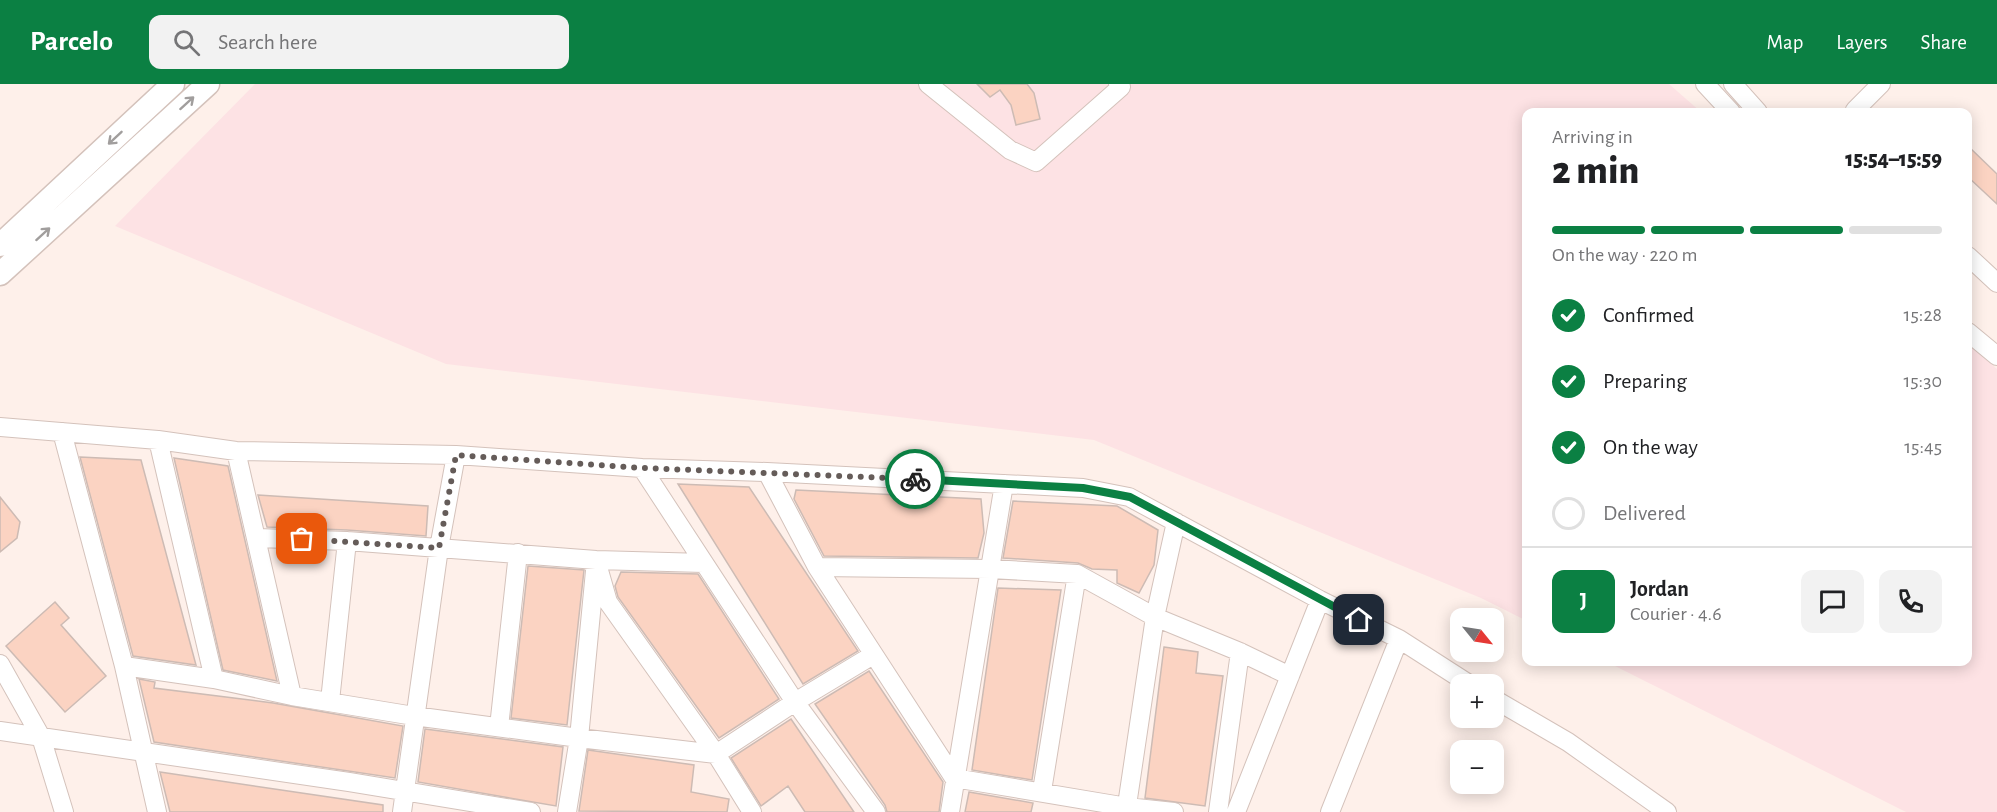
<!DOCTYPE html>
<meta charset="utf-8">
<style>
body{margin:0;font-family:"Alegreya Sans",sans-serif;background:#f2f2f2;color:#202124;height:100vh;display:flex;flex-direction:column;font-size:22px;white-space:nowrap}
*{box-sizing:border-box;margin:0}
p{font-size:20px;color:#757577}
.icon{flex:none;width:33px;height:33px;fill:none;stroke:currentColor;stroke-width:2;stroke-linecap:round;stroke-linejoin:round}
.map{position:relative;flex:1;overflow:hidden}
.side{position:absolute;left:1522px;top:24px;width:450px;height:558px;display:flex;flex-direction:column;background:#fff;border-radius:12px;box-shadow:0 3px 15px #0003}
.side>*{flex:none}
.needle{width:39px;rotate:120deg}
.controls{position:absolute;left:1450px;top:524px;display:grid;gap:12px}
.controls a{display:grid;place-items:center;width:54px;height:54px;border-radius:12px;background:#fff;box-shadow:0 3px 15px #0003;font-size:30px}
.pin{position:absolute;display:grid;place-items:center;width:51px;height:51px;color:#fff;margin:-26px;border-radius:12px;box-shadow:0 3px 9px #0006}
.courier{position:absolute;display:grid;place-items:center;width:60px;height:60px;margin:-30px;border:4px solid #0b8043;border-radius:50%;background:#fff;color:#222;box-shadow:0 2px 8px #0007}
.overview em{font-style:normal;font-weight:800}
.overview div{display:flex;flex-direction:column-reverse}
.overview{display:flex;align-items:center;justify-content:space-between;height:102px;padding:0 30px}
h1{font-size:39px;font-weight:800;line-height:45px}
.bar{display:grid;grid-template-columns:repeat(4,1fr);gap:9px 6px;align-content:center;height:72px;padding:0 30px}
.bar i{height:8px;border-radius:4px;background:#e0e0e0}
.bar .on{background:#0b8043}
.bar p{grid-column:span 4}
.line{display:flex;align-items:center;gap:15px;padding:0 30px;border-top:2px solid #e0e0e0}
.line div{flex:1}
.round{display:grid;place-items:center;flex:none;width:63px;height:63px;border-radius:12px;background:#f2f2f2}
ol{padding:0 30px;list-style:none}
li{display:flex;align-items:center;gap:18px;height:66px}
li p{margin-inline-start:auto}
li .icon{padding:6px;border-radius:50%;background:#0b8043;color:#fff;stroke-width:4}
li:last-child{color:#757577}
li i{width:33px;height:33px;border:3px solid #e0e0e0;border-radius:50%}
header{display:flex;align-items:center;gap:36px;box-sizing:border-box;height:84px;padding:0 30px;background:#0b8043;color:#fff}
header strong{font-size:28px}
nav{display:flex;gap:33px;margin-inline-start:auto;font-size:21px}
.search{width:420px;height:54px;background:#f2f2f2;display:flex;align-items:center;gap:15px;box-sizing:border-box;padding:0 21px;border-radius:12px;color:#757577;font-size:22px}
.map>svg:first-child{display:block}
</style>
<header>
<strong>Parcelo</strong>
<div class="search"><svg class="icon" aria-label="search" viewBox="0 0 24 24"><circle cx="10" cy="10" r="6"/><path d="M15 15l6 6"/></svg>Search here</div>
<nav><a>Map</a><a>Layers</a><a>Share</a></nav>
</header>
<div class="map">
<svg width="1997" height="728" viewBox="0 0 1997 728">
<rect width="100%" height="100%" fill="#fef0ea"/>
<!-- education -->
<path fill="#fde2e4" d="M255,0H1669L1701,28H1527V537L1481,514L1094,356L446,280L115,142Z
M1968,260L1997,285V728H1906L1607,578H1968Z"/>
<!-- building -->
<path fill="#fbd3c2" stroke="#cdbbb4" stroke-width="1.5" d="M977,0H1027L1034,9L1040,35L1016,41L1011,21L1000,6L990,13Z
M1968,62L1997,90V120L1968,93Z
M80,373L141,376L196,581L133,572Z
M174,374L228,382L277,597L223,586Z
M678,400L749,403L858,567L803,600Z
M796,406L981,415L984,449L978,474L824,472L794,415Z
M258,411L428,422L426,452L347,446L267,443Z
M0,413L20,438L17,454L0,468Z
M1013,417L1117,422L1158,446L1154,481L1139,509L1117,499V486L1092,485L1078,479L1003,474Z
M528,482L584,486L567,641L511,634Z
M621,488L698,490L779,615L719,654L618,513L615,502Z
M998,504L1061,506L1032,696L972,686Z
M55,518L69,534L61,541L106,592L65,628L6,562Z
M1164,563L1198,568L1196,589L1223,592L1205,722L1145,714Z
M869,587L943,698L939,728H887L885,721L815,620Z
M139,595L155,598L154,604L273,619L403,642L395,694L154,658Z
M791,635L854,728H805L788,702L761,722L731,674Z
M425,645L563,663L556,722L418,698Z
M588,666L694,681L691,708L729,715L727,728L579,727Z
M160,688L383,721V728H170Z
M969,708L1033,719L1031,728H965Z"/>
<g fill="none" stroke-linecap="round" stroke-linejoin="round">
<defs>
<path id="minor" d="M928,0L1010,66L1036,78L1121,3L1118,0
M1705,0L1731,28
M1733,0L1758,28
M1856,28L1855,26L1881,0
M1968,172L1997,199
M1968,248L1997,272
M0,343L158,356L236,367L456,371L642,384L767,388L1083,404L1129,413L1320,516L1399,555L1469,600
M62,348L124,582L157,728
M158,356L214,595
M236,367L292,612
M642,384L795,618L876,728
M767,388L817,483L954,694L1127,723L1174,728
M257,454L347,457L596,476L704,479
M596,476L608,518L716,670L752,728
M817,483L990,485L1077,490L1155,533L1240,568L1290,592
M0,580L41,653L64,728
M124,582L214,595L292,612L414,632L579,654L716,670L795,618L873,571
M1494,615L1568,658L1667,728
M330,617L347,457
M499,643L518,469
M0,647L349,698L531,728
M1042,707L1077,490
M402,728L439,464L456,371
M567,728L579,654L595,487
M950,728L1004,400
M1126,728L1155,533L1176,438
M1218,728L1240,568
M1236,728L1320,516
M1330,728L1399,555"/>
<path id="major" d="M0,161L173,0
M0,190L208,0"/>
</defs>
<!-- minor casing -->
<use href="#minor" stroke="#d4c2bb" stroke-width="20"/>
<!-- major casing -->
<use href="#major" stroke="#d4c2bb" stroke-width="25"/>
<!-- minor -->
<use href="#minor" stroke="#fff" stroke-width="18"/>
<!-- major -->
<use href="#major" stroke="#fff" stroke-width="22"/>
</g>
<!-- one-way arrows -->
<defs><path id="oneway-shaft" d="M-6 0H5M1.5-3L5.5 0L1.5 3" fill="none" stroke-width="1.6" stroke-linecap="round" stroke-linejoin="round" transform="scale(1.5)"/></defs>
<g stroke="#a19e9d">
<use href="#oneway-shaft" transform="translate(187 19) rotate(-42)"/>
<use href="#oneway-shaft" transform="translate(115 54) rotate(137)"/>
<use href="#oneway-shaft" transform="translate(43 150) rotate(-42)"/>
</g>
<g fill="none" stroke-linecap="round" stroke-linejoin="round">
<!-- done -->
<path stroke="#655c59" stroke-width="6" stroke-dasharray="0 10.8" d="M302,455L439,464L456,371L642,384L915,395"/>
<!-- route -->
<path stroke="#0b8043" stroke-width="8" d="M915,395L1083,404L1130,413L1359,536"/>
</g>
</svg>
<div class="controls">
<a><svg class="needle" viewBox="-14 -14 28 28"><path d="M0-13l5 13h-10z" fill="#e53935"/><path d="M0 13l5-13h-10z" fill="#757577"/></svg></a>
<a>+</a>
<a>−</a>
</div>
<div class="pin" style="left:302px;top:455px;background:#ea580c"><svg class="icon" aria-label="bag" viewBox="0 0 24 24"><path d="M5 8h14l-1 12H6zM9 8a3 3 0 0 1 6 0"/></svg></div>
<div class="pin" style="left:1359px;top:536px;background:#1f2937"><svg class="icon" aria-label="home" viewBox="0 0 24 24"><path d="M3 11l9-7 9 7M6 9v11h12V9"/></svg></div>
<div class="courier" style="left:915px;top:395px"><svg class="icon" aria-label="bike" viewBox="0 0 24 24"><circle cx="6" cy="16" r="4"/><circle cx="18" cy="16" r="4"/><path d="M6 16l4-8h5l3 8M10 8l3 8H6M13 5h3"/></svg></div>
<section class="side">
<div class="overview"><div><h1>2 min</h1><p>Arriving in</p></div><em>15:54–15:59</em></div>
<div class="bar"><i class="on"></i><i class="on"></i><i class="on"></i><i></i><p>On the way · 220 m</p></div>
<ol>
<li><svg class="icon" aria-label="check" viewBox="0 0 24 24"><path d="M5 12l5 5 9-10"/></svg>Confirmed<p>15:28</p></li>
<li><svg class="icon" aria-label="check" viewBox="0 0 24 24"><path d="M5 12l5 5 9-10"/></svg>Preparing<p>15:30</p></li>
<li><svg class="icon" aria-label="check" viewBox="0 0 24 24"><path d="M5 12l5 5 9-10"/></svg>On the way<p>15:45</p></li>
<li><i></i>Delivered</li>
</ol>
<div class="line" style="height:108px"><b class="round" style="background:#0b8043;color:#fff">J</b><div><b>Jordan</b><p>Courier · 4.6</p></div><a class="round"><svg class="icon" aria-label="chat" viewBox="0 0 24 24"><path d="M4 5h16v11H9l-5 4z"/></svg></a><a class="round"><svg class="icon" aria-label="phone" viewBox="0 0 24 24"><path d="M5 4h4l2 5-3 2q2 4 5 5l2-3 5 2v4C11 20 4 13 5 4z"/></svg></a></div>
</section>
</div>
